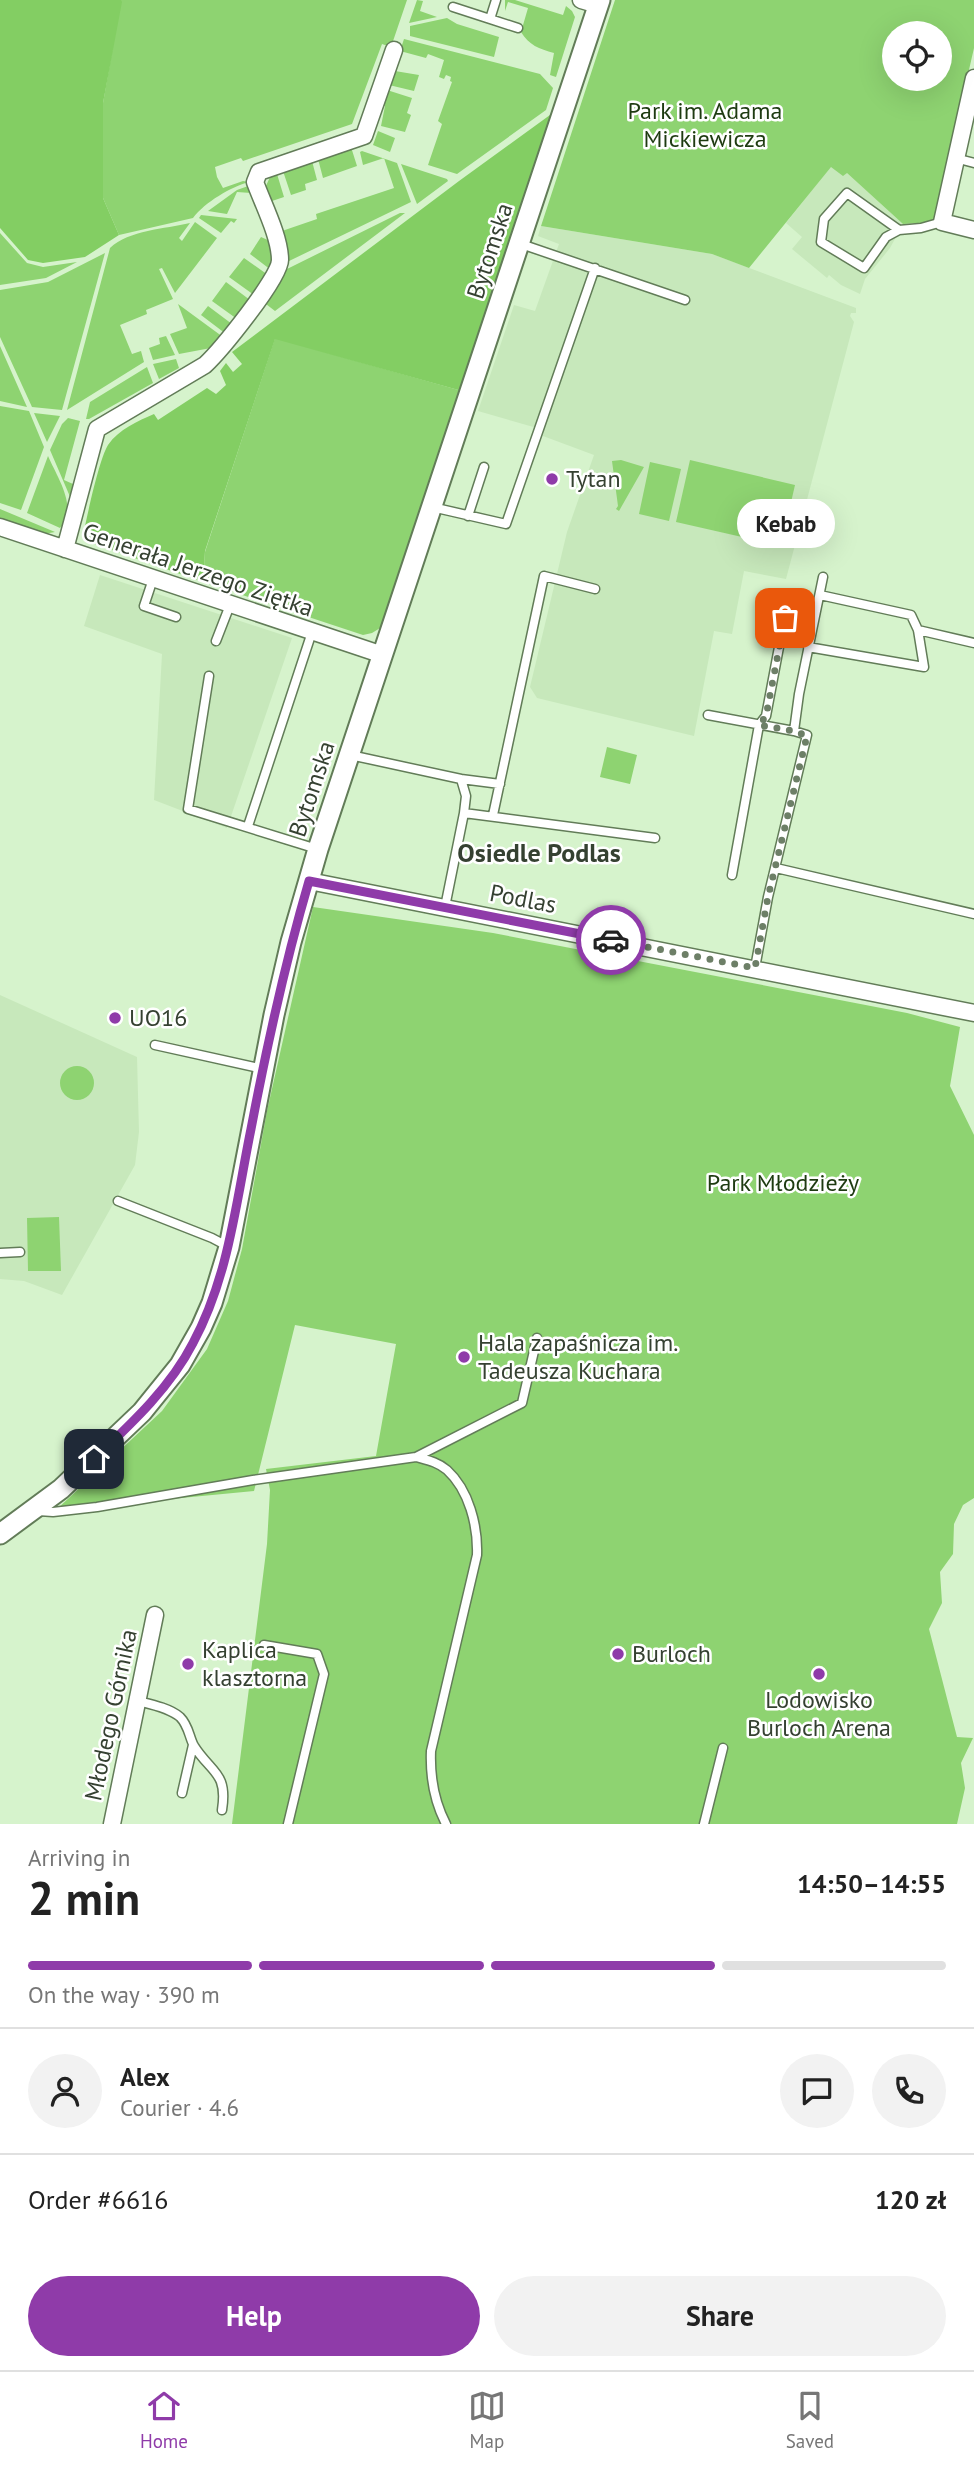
<!DOCTYPE html>
<meta charset="utf-8">
<style>
body{margin:0;font-family:"PT Sans",sans-serif;background:#f2f2f2;color:#222;height:100vh;display:flex;flex-direction:column;font-size:26px;white-space:nowrap}
*{box-sizing:border-box;margin:0}
p{font-size:23px;color:#767676}
.icon{flex:none;width:38px;height:38px;fill:none;stroke:currentColor;stroke-width:2;stroke-linecap:round;stroke-linejoin:round}
.map{position:relative;height:1824px;overflow:hidden}
.sheet{display:flex;flex-direction:column;background:#fff;flex:1}
.sheet>*{flex:none}
.tools{position:absolute;left:882px;top:21px;display:grid;gap:14px}
.tools a{display:grid;place-items:center;width:70px;height:70px;border-radius:50%;background:#fff;box-shadow:0 7px 28px #0002;font-size:35px}
.pin{position:absolute;display:grid;place-items:center;width:60px;height:60px;color:#fff;margin:-30px;border-radius:14px;box-shadow:0 4px 10px #0006}
.courier{position:absolute;display:grid;place-items:center;width:70px;height:70px;margin:-35px;border:5px solid #8f3ba9;border-radius:50%;background:#fff;color:#222;box-shadow:0 2px 9px #0007}
.bubble{position:absolute;height:49px;border-radius:24px;background:#fff;box-shadow:0 7px 28px #0002;font-size:23px;font-weight:600;line-height:49px;text-align:center}
.headline em{font-style:normal;font-weight:600}
.headline div{display:flex;flex-direction:column-reverse}
.headline{display:flex;align-items:center;justify-content:space-between;height:119px;padding:0 28px}
h1{font-size:46px;font-weight:600;line-height:52px}
.bar{display:grid;grid-template-columns:repeat(4,1fr);gap:10px 7px;align-content:center;height:84px;padding:0 28px}
.bar i{height:9px;border-radius:5px;background:#e0e0e0}
.bar .on{background:#8f3ba9}
.bar p{grid-column:span 4}
.line{display:flex;align-items:center;gap:18px;padding:0 28px;border-top:2px solid #e0e0e0}
.line div{flex:1}
.round{display:grid;place-items:center;flex:none;width:74px;height:74px;border-radius:37px;background:#f2f2f2}
.primary-button{display:flex;gap:14px;margin-top:auto;padding:14px 28px}
.primary-button a{flex:1;height:80px;border-radius:42px;background:#8f3ba9;color:#fff;font-size:28px;font-weight:600;line-height:80px;text-align:center}
.primary-button a+a{background:#f2f2f2;color:#222}
.dock{display:flex;justify-content:space-around;align-items:center;height:98px;border-top:2px solid #e0e0e0;background:#fff;font-size:19px;color:#767676}
.dock a{display:grid;justify-items:center;gap:4px}
.dock .on{color:#8f3ba9}
.map>svg:first-child{display:block}
</style>
<div class="map">
<svg width="974" height="1824" viewBox="0 0 974 1824">
<rect width="100%" height="100%" fill="#d6f3cc"/>
<!-- built -->
<path fill="#c7e8bb" d="M831,166L847,173L903,224L890,248L865,279L860,294L841,285L829,275L827,278L792,249L802,237L786,223Z
M541,226L712,254L856,308V313H851L850,316L854,322L786,579L744,571L732,634L714,631L694,736L537,698L530,687L567,532L594,455L543,436L544,430L478,411L514,305L535,311L559,244L538,236Z
M100,575L292,638L227,828L154,800L162,654L84,626Z
M0,995L137,1057L139,1132L135,1165L62,1295L24,1281L0,1279Z"/>
<!-- green -->
<path fill="#8ed371" fill-rule="evenodd" d="M121,0H407L391,47L382,44L352,124L243,161L241,158L215,167L217,177L223,188L243,181L249,182C231,187 205,202 193,218L119,235L103,198V103Z
M417,0L423,1L420,11L437,17L409,23Z
M505,0H515L563,15L566,6L572,11L575,17L556,77L550,75L554,53C539,49 529,45 521,32L528,8L508,2L505,11Z
M615,0H974V48L934,222L903,224L847,173L843,176L831,167L749,268L712,254L541,226ZM894,33H940V79H894Z
M447,18L457,24L499,37L494,57L410,36V26Z
M404,39L540,74L553,88L546,110L457,174L428,165L442,124L438,121L452,82L450,81L451,77L446,75L444,79L439,77L444,60L428,54L426,58L400,51Z
M395,71L419,75L414,91L389,85Z
M387,90L412,98L407,113L411,115L405,132L381,126L385,106L382,105Z
M378,131L395,138L390,152L373,145Z
M351,147L357,166L323,178L318,159Z
M362,151L397,163L411,202L287,262L265,188L270,177L277,174L284,197L272,201L282,231L317,219L316,214L394,188L384,158L363,165L360,152Z
M312,161L317,180L305,184L306,190L291,195L283,171Z
M401,164L447,179L448,181L417,204Z
M251,185V193L237,192L227,214L208,211L237,190Z
M400,213H405L275,311L262,301L283,271Z
M201,215L237,219L234,223L231,221L221,233L199,218Z
M195,222L217,238L175,293L162,268L159,269L173,299L146,310L147,314L120,325L132,354L141,351L144,362L67,410L110,248C129,230 165,229 190,223L179,238L182,241Z
M0,233L27,263L43,267L77,262L46,278L0,285Z
M261,237L270,241L275,254L271,270L250,254Z
M105,253L62,410L32,407L0,337V290L48,282Z
M244,258L268,275L254,295L229,277Z
M226,282L250,300L237,319L212,301Z
M178,304L223,337L216,347L179,354L170,334L187,328Z
M208,306L232,324L226,334L201,315Z
M166,336L175,355L153,360L149,348L160,344L159,338Z
M275,338L462,391L385,625L372,633L363,635L203,582L205,552Z
M0,346L27,407L0,401Z
M176,359L179,368L159,379L153,364Z
M147,367L153,383L89,419H86L90,402Z
M0,406L29,411L44,447L21,510L0,503Z
M34,413L60,416L47,442Z
M68,418L80,421L64,480L73,484L71,499L50,450L62,424Z
M48,456C57,477 79,508 60,528L27,513Z
M621,460L644,467L619,511L616,509L618,506L612,461Z
M690,460L795,485L781,546L676,522Z
M650,462L681,469L669,521L639,514Z
M0,509L55,532L44,534L0,519Z
M607,747L637,755L630,784L600,777Z
M313,907L493,933L907,1013L960,1027L950,1086L974,1135V1498L963,1505L954,1524L953,1554L940,1572L942,1603L929,1629L957,1737L973,1738L961,1763L965,1788L957,1824H232L267,1544L270,1490L266,1469L376,1456L396,1344L295,1325L254,1491L56,1510L162,1411L207,1349L228,1301L242,1249L267,1111Z
M60 1083a17 17 0 1 1 34 0a17 17 0 1 1-34 0Z
M59,1217L61,1271H28L27,1218Z"/>
<!-- forest -->
<path fill="#83ce63" d="M0,0H121L122,2L103,103V198L119,235L85,257L43,263L28,260L0,228Z
M550,115H554L504,259L462,391L275,339L205,551L203,582L86,541L84,531C88,512 99,460 108,445C119,429 138,421 154,414L158,420L207,388L216,394L226,385L220,371L226,363L233,372L242,364L232,352L459,181Z"/>
<g fill="none" stroke-linecap="round" stroke-linejoin="round">
<defs>
<path id="service" d="M496,0L490,19L518,28
M453,7L490,19
M955,158L974,163
M899,230L886,237L864,268L821,242L824,219L847,193L899,230L921,228L942,222
M521,244L685,300
M432,507L506,524L595,268
M468,516L484,467
M153,579L144,606L176,617
M918,630L974,643
M216,641L230,605
M808,647L924,667L918,630L911,615L820,595
M209,676L188,809L317,849
M708,715L794,731L807,735L768,897L755,968
M794,731L799,694L823,577
M350,755L461,779L466,796L464,813
M461,779L500,784
M493,815L544,576L595,589
M248,826L312,632
M776,868L974,914
M732,875L759,725L766,716L789,594
M445,907L464,813L655,838
M155,1045L263,1069
M118,1201L212,1238L229,1247
M0,1253L20,1252
M416,1457C427,1460 438,1462 447,1470C469,1490 478,1526 477,1555L431,1751C430,1776 434,1801 446,1824
M38,1511L53,1512L97,1507L253,1480L416,1457L522,1403L537,1338
M264,1645L317,1654L324,1674L288,1824
M138,1701C150,1704 170,1708 180,1717C189,1726 189,1737 194,1746C211,1773 228,1772 222,1810
M182,1793L193,1745
M704,1824L723,1748"/>
<path id="minor" d="M581,0L598,5
M974,78L942,222L974,230
M0,527L383,655
M65,549L97,429L205,365C220,351 280,278 280,260C280,237 263,204 255,182L259,172L364,136L394,50
M309,881L974,1013
M112,1824L155,1615"/>
<path id="tertiary" d="M0,1534L61,1489L142,1412L180,1365L201,1328L212,1303L229,1247L274,1015L291,942L318,849L600,0"/>
</defs>
<!-- service casing -->
<use href="#service" stroke="#627c58" stroke-width="11"/>
<!-- minor casing -->
<use href="#minor" stroke="#627c58" stroke-width="19"/>
<!-- tertiary casing -->
<use href="#tertiary" stroke="#627c58" stroke-width="23"/>
<!-- service -->
<use href="#service" stroke="#fff" stroke-width="8"/>
<!-- minor -->
<use href="#minor" stroke="#fff" stroke-width="16"/>
<!-- tertiary -->
<use href="#tertiary" stroke="#fff" stroke-width="19"/>
</g>
<g fill="none" stroke-linecap="round" stroke-linejoin="round">
<!-- done -->
<path stroke="#6d7f67" stroke-width="7" stroke-dasharray="0 12.6" d="M611,940L755,968L768,897L807,736L794,731L759,725L766,716L785,618"/>
<!-- route -->
<path stroke="#8f3ba9" stroke-width="9" d="M94,1459C131,1424 170,1388 193,1343C229,1276 236,1202 251,1129C267,1045 285,963 309,881L611,940"/>
</g>
<!-- markers -->
<g fill="#8f3ba9" stroke="#fff" stroke-width="2.5">
<circle cx="552" cy="479" r="7"/>
<circle cx="115" cy="1018" r="7"/>
<circle cx="464" cy="1357" r="7"/>
<circle cx="618" cy="1654" r="7"/>
<circle cx="188" cy="1664" r="7"/>
<circle cx="819" cy="1674" r="7"/>
</g>
<g text-anchor="middle" stroke-width="5" stroke-linejoin="round" paint-order="stroke">
<!-- park labels -->
<g font-size="24" fill="#1e3b11" stroke="#fff">
<text x="705" y="119">Park im. Adama<tspan x="705" dy="28">Mickiewicza</tspan></text>
<text x="783" y="1191">Park Młodzieży</text>
</g>
<!-- street labels -->
<g font-size="24" fill="#354131" stroke="#fff">
<text transform="translate(490 251) rotate(-72)" y="8">Bytomska</text>
<text transform="translate(198 570) rotate(19)" y="8">Generała Jerzego Ziętka</text>
<text transform="translate(312 789) rotate(-72)" y="8">Bytomska</text>
<text transform="translate(523 899) rotate(11)" y="8">Podlas</text>
<text transform="translate(111 1715) rotate(-78)" y="8">Młodego Górnika</text>
</g>
<!-- poi labels -->
<g font-size="24" fill="#354131" stroke="#fff" text-anchor="start">
<text x="566" y="487">Tytan</text>
<text x="129" y="1026">UO16</text>
<text x="478" y="1351">Hala zapaśnicza im.<tspan x="478" dy="28">Tadeusza Kuchara</tspan></text>
<text x="202" y="1658">Kaplica<tspan x="202" dy="28">klasztorna</tspan></text>
<text x="632" y="1662">Burloch</text>
<text x="819" y="1708" text-anchor="middle">Lodowisko<tspan x="819" dy="28">Burloch Arena</tspan></text>
</g>
<!-- neighbourhood labels -->
<g font-size="26" font-weight="bold" fill="#354131" stroke="#fff">
<text x="539" y="862">Osiedle Podlas</text>
</g>
</g>
</svg>
<div class="tools">
<a><svg class="icon" aria-label="locate" viewBox="0 0 24 24"><circle cx="12" cy="12" r="6"/><path d="M12 2v4M12 18v4M2 12h4M18 12h4"/></svg></a>
</div>
<div class="pin" style="left:785px;top:618px;background:#ea580c"><svg class="icon" aria-label="bag" viewBox="0 0 24 24"><path d="M5 8h14l-1 12H6zM9 8a3 3 0 0 1 6 0"/></svg></div>
<div class="pin" style="left:94px;top:1459px;background:#1f2937"><svg class="icon" aria-label="home" viewBox="0 0 24 24"><path d="M3 11l9-7 9 7M6 9v11h12V9"/></svg></div>
<div class="courier" style="left:611px;top:940px"><svg class="icon" aria-label="car" viewBox="0 0 24 24"><path d="M5 17H2v-5l4-1 3-4h7l3 4 3 1v5h-3M9 17h6M6 11h13"/><circle cx="7" cy="17" r="2"/><circle cx="17" cy="17" r="2"/></svg></div>
<div class="bubble" style="left:737px;top:499px;width:98px">Kebab</div>
</div>
<section class="sheet">
<div class="headline"><div><h1>2 min</h1><p>Arriving in</p></div><em>14:50–14:55</em></div>
<div class="bar"><i class="on"></i><i class="on"></i><i class="on"></i><i></i><p>On the way · 390 m</p></div>
<div class="line" style="height:126px"><a class="round"><svg class="icon" aria-label="person" viewBox="0 0 24 24"><circle cx="12" cy="8" r="4"/><path d="M4 21q1-7 8-7t8 7"/></svg></a><div><b>Alex</b><p>Courier · 4.6</p></div><a class="round"><svg class="icon" aria-label="chat" viewBox="0 0 24 24"><path d="M4 5h16v11H9l-5 4z"/></svg></a><a class="round"><svg class="icon" aria-label="phone" viewBox="0 0 24 24"><path d="M5 4h4l2 5-3 2q2 4 5 5l2-3 5 2v4C11 20 4 13 5 4z"/></svg></a></div>
<div class="line" style="height:91px"><div>Order #6616</div><b>120 zł</b></div>
<div class="primary-button"><a>Help</a><a>Share</a></div>
</section>
<nav class="dock">
<a class="on"><svg class="icon" aria-label="home" viewBox="0 0 24 24"><path d="M3 11l9-7 9 7M6 9v11h12V9"/></svg>Home</a>
<a><svg class="icon" aria-label="map" viewBox="0 0 24 24"><path d="M3 6l6-2 6 2 6-2v14l-6 2-6-2-6 2zM9 4v14M15 6v14"/></svg>Map</a>
<a><svg class="icon" aria-label="saved" viewBox="0 0 24 24"><path d="M7 4h10v16l-5-4-5 4z"/></svg>Saved</a>
</nav>
